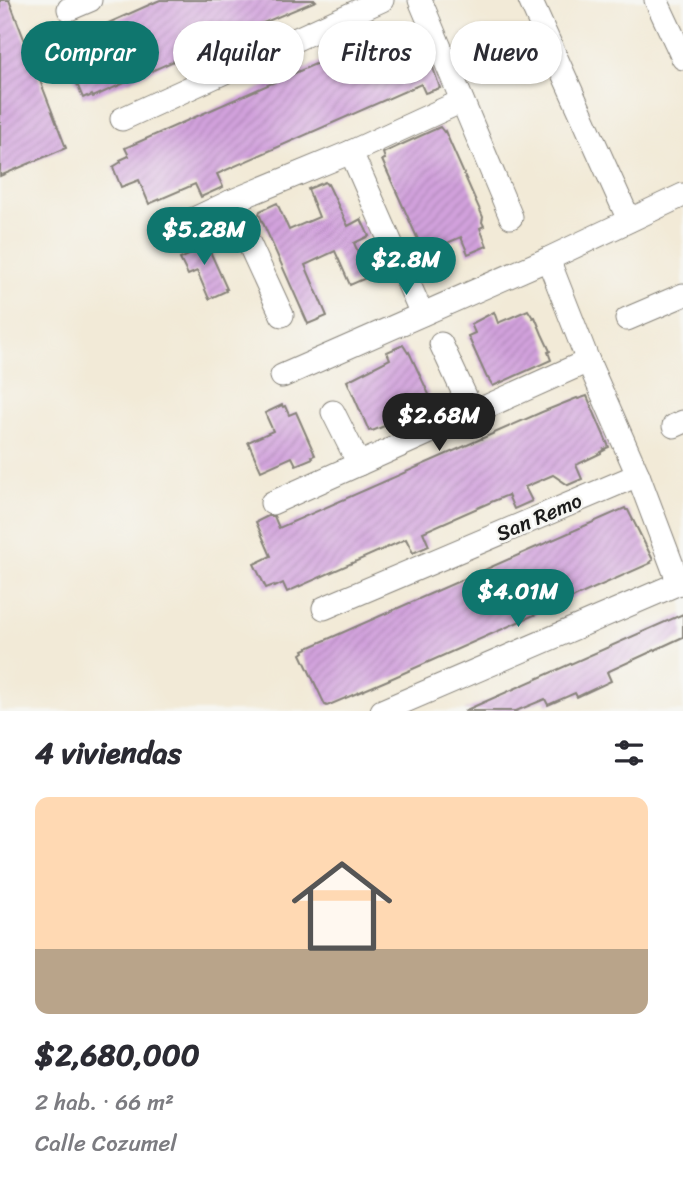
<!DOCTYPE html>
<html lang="es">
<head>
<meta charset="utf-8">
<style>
  body { margin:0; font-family:Sriracha,sans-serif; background:#f7f7f7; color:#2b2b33; height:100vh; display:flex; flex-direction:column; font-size:26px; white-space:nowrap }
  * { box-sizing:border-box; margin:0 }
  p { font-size:23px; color:#7c7c81 }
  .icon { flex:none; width:38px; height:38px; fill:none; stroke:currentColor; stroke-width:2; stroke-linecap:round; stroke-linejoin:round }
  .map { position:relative; height:711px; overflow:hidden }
  .drawer { display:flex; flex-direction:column; background:#fff; flex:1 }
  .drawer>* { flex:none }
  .top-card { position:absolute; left:21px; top:21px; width:642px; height:63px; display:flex; gap:14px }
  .price { position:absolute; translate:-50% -60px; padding:0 16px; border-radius:24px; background:#0f766e; color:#fff; font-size:23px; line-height:46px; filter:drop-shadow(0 2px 4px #0008) }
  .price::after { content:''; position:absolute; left:50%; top:42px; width:21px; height:16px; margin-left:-10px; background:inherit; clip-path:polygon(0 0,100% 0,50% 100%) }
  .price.on { background:#222; color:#fff }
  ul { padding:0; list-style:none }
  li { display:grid; align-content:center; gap:14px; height:371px; padding:0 35px }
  li span { display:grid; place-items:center; height:217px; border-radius:14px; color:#555 }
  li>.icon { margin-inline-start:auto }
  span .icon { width:126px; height:126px; fill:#fffc; stroke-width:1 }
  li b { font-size:30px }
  h2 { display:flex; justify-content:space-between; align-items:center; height:84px; padding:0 35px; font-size:30px }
  .tag { padding:0 24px; border-radius:32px; background:#fff; box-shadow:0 2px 5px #0004; font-size:24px; line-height:63px }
  .tag.on { background:#0f766e; color:#fff }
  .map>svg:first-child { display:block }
  .building { fill:url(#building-hatch) }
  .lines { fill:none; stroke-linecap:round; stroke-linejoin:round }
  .street-casing { stroke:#87837a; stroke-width:25 }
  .street { stroke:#fff; stroke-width:23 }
  .labels { text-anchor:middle; stroke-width:5; stroke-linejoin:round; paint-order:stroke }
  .street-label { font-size:21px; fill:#1c1c1c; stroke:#f6f6f2 }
</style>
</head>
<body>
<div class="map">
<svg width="683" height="711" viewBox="0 0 683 711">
  <defs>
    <pattern id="building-hatch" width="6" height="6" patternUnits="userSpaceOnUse" patternTransform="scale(1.75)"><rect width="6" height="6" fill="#d1a1dc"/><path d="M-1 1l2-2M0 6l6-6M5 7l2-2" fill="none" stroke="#b38abc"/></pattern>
  </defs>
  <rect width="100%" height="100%" fill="#f6f6f2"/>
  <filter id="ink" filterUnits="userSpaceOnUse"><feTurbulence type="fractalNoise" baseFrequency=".0143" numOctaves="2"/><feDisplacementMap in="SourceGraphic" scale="14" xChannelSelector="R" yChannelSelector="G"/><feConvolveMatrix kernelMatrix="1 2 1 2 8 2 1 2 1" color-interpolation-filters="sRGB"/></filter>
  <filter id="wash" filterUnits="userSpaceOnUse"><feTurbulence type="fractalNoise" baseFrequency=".00686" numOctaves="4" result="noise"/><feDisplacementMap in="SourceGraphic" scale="28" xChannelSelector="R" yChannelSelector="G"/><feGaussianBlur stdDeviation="1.57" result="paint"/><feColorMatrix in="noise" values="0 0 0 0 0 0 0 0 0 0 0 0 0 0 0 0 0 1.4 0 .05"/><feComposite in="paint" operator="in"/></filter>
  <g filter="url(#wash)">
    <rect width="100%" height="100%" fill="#f2ead7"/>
    <g id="blocks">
      <g class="building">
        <polygon points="0,0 9,0 66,148 0,176"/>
        <polygon points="160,0 315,0 316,1 220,41 227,55 210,63 203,48 93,97 92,95 88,97 87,96 83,98 61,47 69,43 68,41"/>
        <polygon points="406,24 408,26 428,67 432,65 440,88 425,93 421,84 217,174 223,187 201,197 195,184 149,204 139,180 121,187 113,167 121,162 120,160 129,156 125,148"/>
        <polygon points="440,127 444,132 445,131 483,217 482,222 484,226 480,228 487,246 468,254 461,237 426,252 421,243 420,244 382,160 385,159 383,153"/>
        <polygon points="325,182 327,185 328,184 348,226 361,219 369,236 354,243 365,268 364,269 366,278 350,285 335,251 305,265 327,316 308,324 259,214 260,211 277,203 289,230 319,217 308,189"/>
        <polygon points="202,236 203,238 204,238 227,289 225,289 226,291 209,299 197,271 188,275 180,259 189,255 185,244"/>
        <polygon points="528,310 533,318 535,317 542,334 550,351 548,352 551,360 493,386 488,378 487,378 468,336 475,333 471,324 494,312 498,323"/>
        <polygon points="403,345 408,353 409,352 433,403 431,404 432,407 372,431 371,430 369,431 347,381 390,359 387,352"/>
        <polygon points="587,396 609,447 604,449 605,450 601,452 601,453 576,465 582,479 568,485 553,475 525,487 532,501 514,509 508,495 491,502 423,532 429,546 413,553 406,539 287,592 283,583 275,587 274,585 266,588 254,564 271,556 256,522 268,516 274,516 279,528 542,412 577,398 578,399"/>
        <polygon points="282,405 283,407 285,406 289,415 296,412 315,455 312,456 313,458 296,465 292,457 261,471 248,442 273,431 265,413"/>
        <polygon points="625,508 626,510 628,510 653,560 650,562 651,563 388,680 327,706 325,705 301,654 304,652 303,650"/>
        <polygon points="683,614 683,637 607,672 611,681 577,697 575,693 548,705 545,699 516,711 464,711"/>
      </g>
    </g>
  </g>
  <g filter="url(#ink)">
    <use href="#blocks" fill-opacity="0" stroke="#87837a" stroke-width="2"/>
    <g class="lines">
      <g class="street-casing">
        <g id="street">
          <polyline points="420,0 511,217"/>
          <polyline points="530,0 629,220"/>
          <polyline points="656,0 683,58"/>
          <polyline points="69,9 90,0"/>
          <polyline points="122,119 382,0"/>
          <polyline points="351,152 422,314"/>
          <polyline points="230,202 282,315"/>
          <polyline points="177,227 230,202 351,152 462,101"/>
          <polyline points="627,319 683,295"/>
          <polyline points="441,344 473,413"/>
          <polyline points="282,376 548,259 683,195"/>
          <polyline points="333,412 359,464"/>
          <polyline points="674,426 683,422"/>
          <polyline points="272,503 588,361"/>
          <polyline points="324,608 638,475"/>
          <polyline points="382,711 677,584 678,581 638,475 588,361 548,259"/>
        </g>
      </g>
      <use href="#street" class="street"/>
    </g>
  </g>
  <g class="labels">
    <g class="street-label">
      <text transform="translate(539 517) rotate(-23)" y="7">San Remo</text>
    </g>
  </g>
</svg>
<b class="price" style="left:204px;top:267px">$5.28M</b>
<b class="price" style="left:406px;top:297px">$2.8M</b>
<b class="price on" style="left:439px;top:453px">$2.68M</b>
<b class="price" style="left:518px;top:629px">$4.01M</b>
<div class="top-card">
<a class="tag on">Comprar</a>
<a class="tag">Alquilar</a>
<a class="tag">Filtros</a>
<a class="tag">Nuevo</a>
</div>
</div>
<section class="drawer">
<h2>4 viviendas<svg class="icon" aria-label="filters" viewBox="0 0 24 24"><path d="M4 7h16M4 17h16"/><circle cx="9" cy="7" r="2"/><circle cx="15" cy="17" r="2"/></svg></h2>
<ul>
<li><span style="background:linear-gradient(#ffd9b3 70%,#b9a48a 0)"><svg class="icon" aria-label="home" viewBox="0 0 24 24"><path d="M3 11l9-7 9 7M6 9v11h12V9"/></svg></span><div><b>$2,680,000</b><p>2 hab. · 66 m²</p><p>Calle Cozumel</p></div></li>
</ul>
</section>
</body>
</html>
